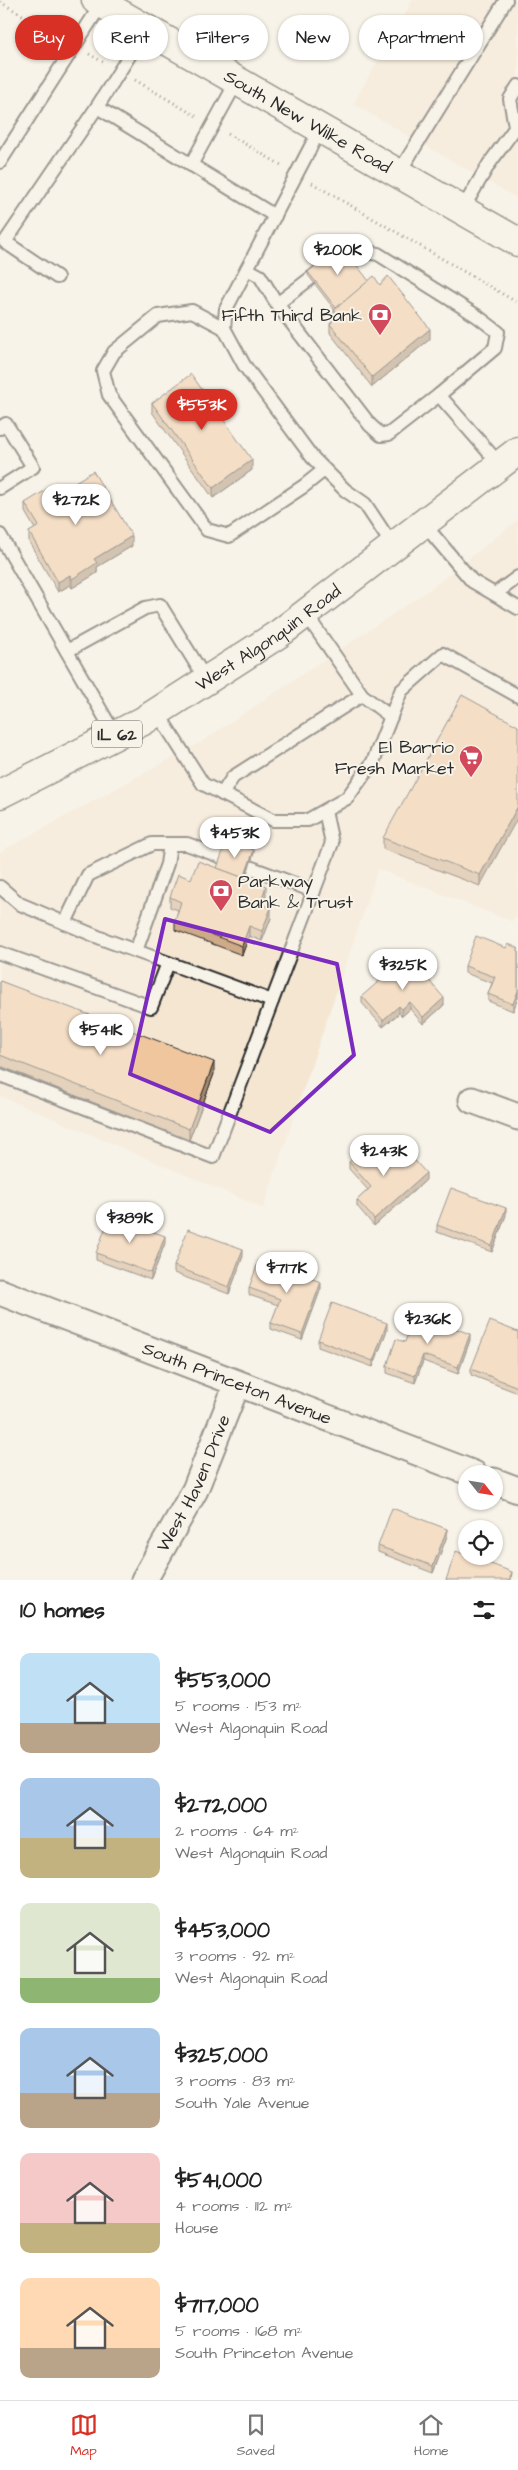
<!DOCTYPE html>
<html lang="en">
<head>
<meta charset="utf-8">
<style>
  body { margin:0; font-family:"Architects Daughter",sans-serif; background:#f6f6f6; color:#222; height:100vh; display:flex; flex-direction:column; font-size:19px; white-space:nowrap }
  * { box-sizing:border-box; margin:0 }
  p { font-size:16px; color:#767676 }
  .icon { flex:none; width:28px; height:28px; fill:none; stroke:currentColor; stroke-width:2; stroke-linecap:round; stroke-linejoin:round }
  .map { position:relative; height:1580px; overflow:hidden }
  .details { display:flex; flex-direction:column; background:#fff; flex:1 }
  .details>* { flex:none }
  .hud { position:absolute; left:15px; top:15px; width:489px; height:45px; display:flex; gap:10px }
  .needle { width:32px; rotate:120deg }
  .buttons { position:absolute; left:458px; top:1465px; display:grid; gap:10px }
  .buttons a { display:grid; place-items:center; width:45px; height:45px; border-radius:50%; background:#fff; box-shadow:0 1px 4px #0004; font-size:25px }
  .price { position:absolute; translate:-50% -42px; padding:0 11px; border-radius:18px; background:#fff; color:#222; font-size:16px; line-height:32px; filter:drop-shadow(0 1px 2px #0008) }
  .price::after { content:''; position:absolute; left:50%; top:30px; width:15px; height:11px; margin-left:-8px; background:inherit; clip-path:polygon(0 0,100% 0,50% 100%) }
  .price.selected { background:#d93025; color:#fff }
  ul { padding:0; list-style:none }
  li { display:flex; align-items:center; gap:15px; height:125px; padding:0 20px }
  li span { display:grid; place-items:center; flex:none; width:140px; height:100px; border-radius:10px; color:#555 }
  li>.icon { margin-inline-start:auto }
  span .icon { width:60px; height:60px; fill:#fffc; stroke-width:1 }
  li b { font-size:21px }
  h2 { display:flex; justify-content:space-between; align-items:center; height:60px; padding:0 20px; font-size:21px }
  .pill { padding:0 18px; border-radius:22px; background:#fff; box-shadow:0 1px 4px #0004; font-size:18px; line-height:45px }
  .pill.selected { background:#d93025; color:#fff }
  .dock { display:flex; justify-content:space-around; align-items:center; height:70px; border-top:1px solid #e0e0e0; background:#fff; font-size:14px; color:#767676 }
  .dock a { display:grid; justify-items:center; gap:2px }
  .dock .selected { color:#d93025 }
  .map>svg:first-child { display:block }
  .built { fill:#f5e6d2 }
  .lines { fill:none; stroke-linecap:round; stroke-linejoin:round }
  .lane-casing { stroke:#2b2b2b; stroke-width:16 }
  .street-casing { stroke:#2b2b2b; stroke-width:29 }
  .secondary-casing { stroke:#2b2b2b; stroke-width:31 }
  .primary-casing { stroke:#2b2b2b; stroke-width:31 }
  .path { stroke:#2b2b2b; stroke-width:3; stroke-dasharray:1 4; stroke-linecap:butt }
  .lane { stroke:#f7f3e8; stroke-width:12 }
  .street { stroke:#f7f3e8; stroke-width:25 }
  .secondary { stroke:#f7f3e8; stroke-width:28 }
  .primary { stroke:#f7f3e8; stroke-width:28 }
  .wall { fill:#ceaa88; stroke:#2b2b2b }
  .shaded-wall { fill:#a78b6f; stroke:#2b2b2b }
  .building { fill:#efc69e; stroke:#2b2b2b }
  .marked { fill:none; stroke:#7b2cbf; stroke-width:4; stroke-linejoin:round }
  .labels { text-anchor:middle; stroke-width:4; stroke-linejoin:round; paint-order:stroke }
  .shield { fill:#f7f3e8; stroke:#686764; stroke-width:1 }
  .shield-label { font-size:16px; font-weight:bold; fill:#2b2b2b }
  .street-label { font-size:18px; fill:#2b2b2b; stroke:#f7f3e8 }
  .poi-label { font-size:18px; fill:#2b2b2b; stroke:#f7f3e8; text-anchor:end }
</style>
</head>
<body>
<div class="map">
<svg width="518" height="1580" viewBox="0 0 518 1580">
  <rect width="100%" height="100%" fill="#f7f3e8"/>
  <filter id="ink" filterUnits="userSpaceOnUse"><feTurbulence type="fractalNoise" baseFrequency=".02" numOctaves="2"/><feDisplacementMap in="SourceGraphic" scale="10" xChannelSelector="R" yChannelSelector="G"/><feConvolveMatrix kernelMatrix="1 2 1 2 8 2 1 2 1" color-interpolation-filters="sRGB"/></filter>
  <g filter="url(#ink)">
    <g class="built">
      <polygon points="413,0 518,0 518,199 353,104"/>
      <polygon points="518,520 518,915 511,921 378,869 263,1208 0,1096 0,852 201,742 429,590"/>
    </g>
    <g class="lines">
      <g class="lane-casing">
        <g id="lane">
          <polyline points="518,86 510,99 515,126 518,128"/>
          <polyline points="97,107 275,216"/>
          <polyline points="320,129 226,309 224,328 244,365 312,457 345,490 365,504 393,546"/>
          <polyline points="0,162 102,3"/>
          <polyline points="191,165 237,81"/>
          <polyline points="398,174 506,0"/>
          <polyline points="462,210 489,164 518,124"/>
          <polyline points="247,269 260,276 277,304 370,425 381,435 389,434 439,395"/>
          <polyline points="57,277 5,242 97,107 146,29"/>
          <polyline points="277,304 349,249 378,254 477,316 498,332 495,348 439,395 500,465"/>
          <polyline points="224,328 192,311 158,316 114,352 103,371 109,395 207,530 229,536 304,486 324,470"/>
          <polyline points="0,428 6,424 33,467 0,488"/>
          <polyline points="423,523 472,581 518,608"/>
          <polyline points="0,535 115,735"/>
          <polyline points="495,594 518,577"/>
          <polyline points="305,613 362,695"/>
          <polyline points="67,651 145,608 160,605 206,680"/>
          <polyline points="157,712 203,784 273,820 308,820 347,798 373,762 401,691 443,654 518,696"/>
          <polyline points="222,794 233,777 362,695 391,717"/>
          <polyline points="0,887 20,904 103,939 272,1001"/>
          <polyline points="65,923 88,875 152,844 187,844 314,891"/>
          <polyline points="136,951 167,864 170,844"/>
          <polyline points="0,953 151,1007 168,963"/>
          <polyline points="0,1075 213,1157 332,843 325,811"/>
        </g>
      </g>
      <g class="street-casing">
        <g id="street">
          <polyline points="472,1100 518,1117"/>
          <path id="s1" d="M0 1292 474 1474"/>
          <polyline points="494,1481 518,1490"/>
          <path id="s2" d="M144 1580 195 1490 237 1384"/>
        </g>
      </g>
      <g class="secondary-casing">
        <g id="secondary">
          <path id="s3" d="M96 0 518 242"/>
        </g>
      </g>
      <g class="primary-casing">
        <g id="primary">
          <path id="s4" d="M0 794 143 721 280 633 518 451"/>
        </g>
      </g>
      <g class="path">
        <polyline points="0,2 60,37"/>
        <polyline points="89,54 103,62"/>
        <polyline points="135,80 196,116"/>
        <polyline points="228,134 281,165"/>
        <polyline points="312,183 518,303"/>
      </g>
      <use href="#lane" class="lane"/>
      <use href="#street" class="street"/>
      <use href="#secondary" class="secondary"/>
      <use href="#primary" class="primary"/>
    </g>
    <g class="wall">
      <polygon points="308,272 369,281 380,285 430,339 372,387 330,333 330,324 334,319 334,309 308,275"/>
      <polygon points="152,403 252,470 213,498 152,412"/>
      <polygon points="59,492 132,546 97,567 97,573 72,588 70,585 58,592 29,542 29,532 35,529 25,512 25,503"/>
      <polygon points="518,726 480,886 383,849 383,838"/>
      <polygon points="254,853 245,879 266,896 263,905 271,918 262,941 249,936 242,955 175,930 175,921 178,910 170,907 170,897 191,879"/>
      <polygon points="506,948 518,948 518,998 513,1011 488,1001 488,994 492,983 465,973 465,966"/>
      <polygon points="0,981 214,1074 189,1140 0,1066"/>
      <polygon points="362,996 444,1005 423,1024 410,1009 402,1016 399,1013 383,1027 362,1003"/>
      <polygon points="349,1162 397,1163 426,1180 374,1226 357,1206 357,1200 368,1190 349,1169"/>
      <polygon points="506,1215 492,1252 437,1232 437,1225"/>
      <polygon points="165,1243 151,1280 96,1260 96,1253"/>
      <polygon points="243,1256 229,1294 174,1273 174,1266"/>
      <polygon points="249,1288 321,1288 302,1340 271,1329 271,1323 278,1305 249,1295"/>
      <polygon points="387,1330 373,1367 318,1347 318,1340"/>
      <polygon points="518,1332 518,1393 471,1375 471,1369"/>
      <polygon points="470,1340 458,1374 423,1361 415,1383 387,1373 387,1366 405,1342"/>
      <polygon points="447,1536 433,1573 378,1552 378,1546"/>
    </g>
    <g class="shaded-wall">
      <polygon points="430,329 430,339 372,387 372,377"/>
      <polygon points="252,460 252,470 213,498 213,488"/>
      <polygon points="132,536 132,546 97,567 97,573 72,588 72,579 94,559"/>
      <polygon points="70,575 70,585 58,592 58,582"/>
      <polygon points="518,806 518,817 480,886 480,875"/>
      <polygon points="254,850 254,853 242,887 242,883"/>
      <polygon points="266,886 266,896 260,913 260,904"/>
      <polygon points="271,908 271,918 262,941 262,931"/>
      <polygon points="249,926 249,936 242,955 242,946"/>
      <polygon points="518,991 518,998 513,1011 513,1004"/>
      <polygon points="444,998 444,1005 423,1024 423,1017"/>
      <polygon points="410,1002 410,1009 402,1016 402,1009"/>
      <polygon points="399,1006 399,1013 383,1027 383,1020"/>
      <polygon points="214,1062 214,1074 189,1140 189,1129"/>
      <polygon points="426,1173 426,1180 374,1226 374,1219"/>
      <polygon points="506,1208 506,1215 492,1252 492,1246"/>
      <polygon points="165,1236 165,1243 151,1280 151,1273"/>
      <polygon points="243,1249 243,1256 229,1294 229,1287"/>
      <polygon points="321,1282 321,1288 302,1340 302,1334"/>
      <polygon points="387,1323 387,1330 373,1367 373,1361"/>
      <polygon points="470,1334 470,1340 458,1374 458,1367"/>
      <polygon points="423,1355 423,1361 415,1383 415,1376"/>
      <polygon points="447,1529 447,1536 433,1573 433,1566"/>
      <polygon points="512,1572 511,1580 509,1580"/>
    </g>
    <g class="building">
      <polygon points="341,245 369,281 336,308 308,272"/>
      <polygon points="374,276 380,285 388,276 430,329 372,377 330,324 339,314 334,310"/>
      <polygon points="191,374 252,460 213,488 152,403"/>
      <polygon points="93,471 132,536 94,559 97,563 72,579 70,575 58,582 29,532 39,526 25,503 54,485 59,492"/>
      <polygon points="462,695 518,726 518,806 480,875 383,838"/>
      <polygon points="227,840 254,850 244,878 217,868"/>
      <polygon points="198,861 266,886 260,904 271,908 262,931 249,926 242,946 175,921 181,902 170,897 178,874 191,879"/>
      <polygon points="476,936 506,948 508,944 518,948 518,991 513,1004 488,994 495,977 465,966"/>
      <polygon points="408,956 444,998 423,1017 410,1002 402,1009 399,1006 383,1020 362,996"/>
      <polygon points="0,981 214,1062 189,1129 0,1055"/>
      <polygon points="375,1139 397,1163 408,1153 426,1173 374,1219 357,1200 371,1187 349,1162"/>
      <polygon points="451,1188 506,1208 492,1246 437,1225"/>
      <polygon points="110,1216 165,1236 151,1273 96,1253"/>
      <polygon points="188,1229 243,1249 229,1287 174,1266"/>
      <polygon points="259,1260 321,1282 302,1334 271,1323 280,1299 249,1288"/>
      <polygon points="332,1303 387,1323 373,1361 318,1340"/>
      <polygon points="415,1313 470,1334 458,1367 423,1355 415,1376 387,1366 396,1339 405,1342"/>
      <polygon points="490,1321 518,1332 518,1387 471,1369"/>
      <polygon points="392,1508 447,1529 433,1566 378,1546"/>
      <polygon points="456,1551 466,1555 466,1556 470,1556 512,1572 509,1580 446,1580"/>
    </g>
  </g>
  <path d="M0 0H518V1580H0ZM165 919 337 964 354 1055 270 1132 130 1074Z" fill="#f7f3e8" fill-opacity=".55" fill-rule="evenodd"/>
  <path class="marked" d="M165 919 337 964 354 1055 270 1132 130 1074Z"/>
  <defs>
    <g id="bank-pin" transform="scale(1.25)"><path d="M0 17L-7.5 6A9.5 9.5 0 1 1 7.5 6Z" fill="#d1495b" stroke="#f7f3e8"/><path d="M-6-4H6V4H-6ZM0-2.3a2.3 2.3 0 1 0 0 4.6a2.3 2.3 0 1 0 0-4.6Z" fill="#fff"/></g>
    <g id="supermarket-pin" transform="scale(1.25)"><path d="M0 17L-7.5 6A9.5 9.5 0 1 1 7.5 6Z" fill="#d1495b" stroke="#f7f3e8"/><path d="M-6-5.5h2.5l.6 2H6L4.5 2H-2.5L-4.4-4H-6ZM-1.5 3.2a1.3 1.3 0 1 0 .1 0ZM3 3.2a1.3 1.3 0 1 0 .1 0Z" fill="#fff"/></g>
  </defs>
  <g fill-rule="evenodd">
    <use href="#bank-pin" x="380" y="315"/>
    <use href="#supermarket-pin" x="471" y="757"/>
    <use href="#bank-pin" x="221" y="891"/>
  </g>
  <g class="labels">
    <rect class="shield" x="92" y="720.5" width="50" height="27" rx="4"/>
    <g class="shield-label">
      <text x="117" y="740">IL 62</text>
    </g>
    <g class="street-label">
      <text dy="6" stroke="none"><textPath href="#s3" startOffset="244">South New Wilke Road</textPath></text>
      <text dy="6" stroke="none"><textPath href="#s4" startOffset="311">West Algonquin Road</textPath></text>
      <text dy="6" stroke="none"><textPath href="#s1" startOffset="254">South Princeton Avenue</textPath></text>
      <text dy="6" stroke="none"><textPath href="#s2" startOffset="109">West Haven Drive</textPath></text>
    </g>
    <g class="poi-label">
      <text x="362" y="321">Fifth Third Bank</text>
      <text x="454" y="753">El Barrio<tspan x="454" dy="21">Fresh Market</tspan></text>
      <text x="238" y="887" text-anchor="start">Parkway<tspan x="238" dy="21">Bank &amp; Trust</tspan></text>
    </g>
  </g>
</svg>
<div class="buttons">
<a><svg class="needle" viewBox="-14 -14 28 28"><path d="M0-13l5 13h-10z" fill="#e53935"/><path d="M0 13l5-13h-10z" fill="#767676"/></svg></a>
<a><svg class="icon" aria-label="locate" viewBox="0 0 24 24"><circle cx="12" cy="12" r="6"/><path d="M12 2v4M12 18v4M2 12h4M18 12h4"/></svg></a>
</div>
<b class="price" style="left:338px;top:276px">$200K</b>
<b class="price selected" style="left:202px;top:431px">$553K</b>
<b class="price" style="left:76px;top:526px">$272K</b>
<b class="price" style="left:235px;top:859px">$453K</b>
<b class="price" style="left:403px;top:991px">$325K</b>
<b class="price" style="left:101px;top:1056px">$541K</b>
<b class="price" style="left:384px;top:1177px">$243K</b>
<b class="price" style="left:130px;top:1244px">$389K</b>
<b class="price" style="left:287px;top:1294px">$717K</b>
<b class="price" style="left:428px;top:1345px">$236K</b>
<div class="hud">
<a class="pill selected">Buy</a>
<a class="pill">Rent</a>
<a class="pill">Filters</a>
<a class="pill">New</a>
<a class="pill">Apartment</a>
</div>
</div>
<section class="details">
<h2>10 homes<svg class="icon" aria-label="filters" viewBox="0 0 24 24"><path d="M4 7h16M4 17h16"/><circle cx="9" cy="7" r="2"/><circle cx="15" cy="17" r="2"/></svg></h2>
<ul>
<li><span style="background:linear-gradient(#bfe0f5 70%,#b9a48a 0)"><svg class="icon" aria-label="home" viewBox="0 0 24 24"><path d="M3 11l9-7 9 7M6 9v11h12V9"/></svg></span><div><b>$553,000</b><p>5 rooms · 153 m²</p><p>West Algonquin Road</p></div></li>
<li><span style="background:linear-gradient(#a9c7e8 60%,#c2b280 0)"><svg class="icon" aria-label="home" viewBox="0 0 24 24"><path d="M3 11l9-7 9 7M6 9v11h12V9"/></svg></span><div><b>$272,000</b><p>2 rooms · 64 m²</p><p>West Algonquin Road</p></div></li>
<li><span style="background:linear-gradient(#dfe7d0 75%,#8fb573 0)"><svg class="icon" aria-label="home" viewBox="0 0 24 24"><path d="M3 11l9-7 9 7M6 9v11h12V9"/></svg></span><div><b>$453,000</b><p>3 rooms · 92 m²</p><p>West Algonquin Road</p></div></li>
<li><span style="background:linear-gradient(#a9c7e8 65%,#b9a48a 0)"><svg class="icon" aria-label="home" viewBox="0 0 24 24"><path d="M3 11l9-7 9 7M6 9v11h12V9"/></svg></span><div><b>$325,000</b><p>3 rooms · 83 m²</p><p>South Yale Avenue</p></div></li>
<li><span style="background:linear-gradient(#f6c9c9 70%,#c2b280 0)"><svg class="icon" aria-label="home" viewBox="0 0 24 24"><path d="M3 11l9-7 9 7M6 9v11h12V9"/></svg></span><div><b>$541,000</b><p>4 rooms · 112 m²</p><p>House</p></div></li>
<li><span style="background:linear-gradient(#ffd9b3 70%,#b9a48a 0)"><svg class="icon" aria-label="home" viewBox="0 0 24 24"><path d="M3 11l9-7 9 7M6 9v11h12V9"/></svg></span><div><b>$717,000</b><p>5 rooms · 168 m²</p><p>South Princeton Avenue</p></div></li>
</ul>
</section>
<nav class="dock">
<a class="selected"><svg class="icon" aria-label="map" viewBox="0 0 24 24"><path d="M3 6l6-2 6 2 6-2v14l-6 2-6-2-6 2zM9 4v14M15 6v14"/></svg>Map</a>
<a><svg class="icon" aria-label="saved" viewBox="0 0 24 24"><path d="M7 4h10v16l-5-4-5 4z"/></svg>Saved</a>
<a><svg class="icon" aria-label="home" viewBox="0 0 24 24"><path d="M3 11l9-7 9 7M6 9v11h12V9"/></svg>Home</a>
</nav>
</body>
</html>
